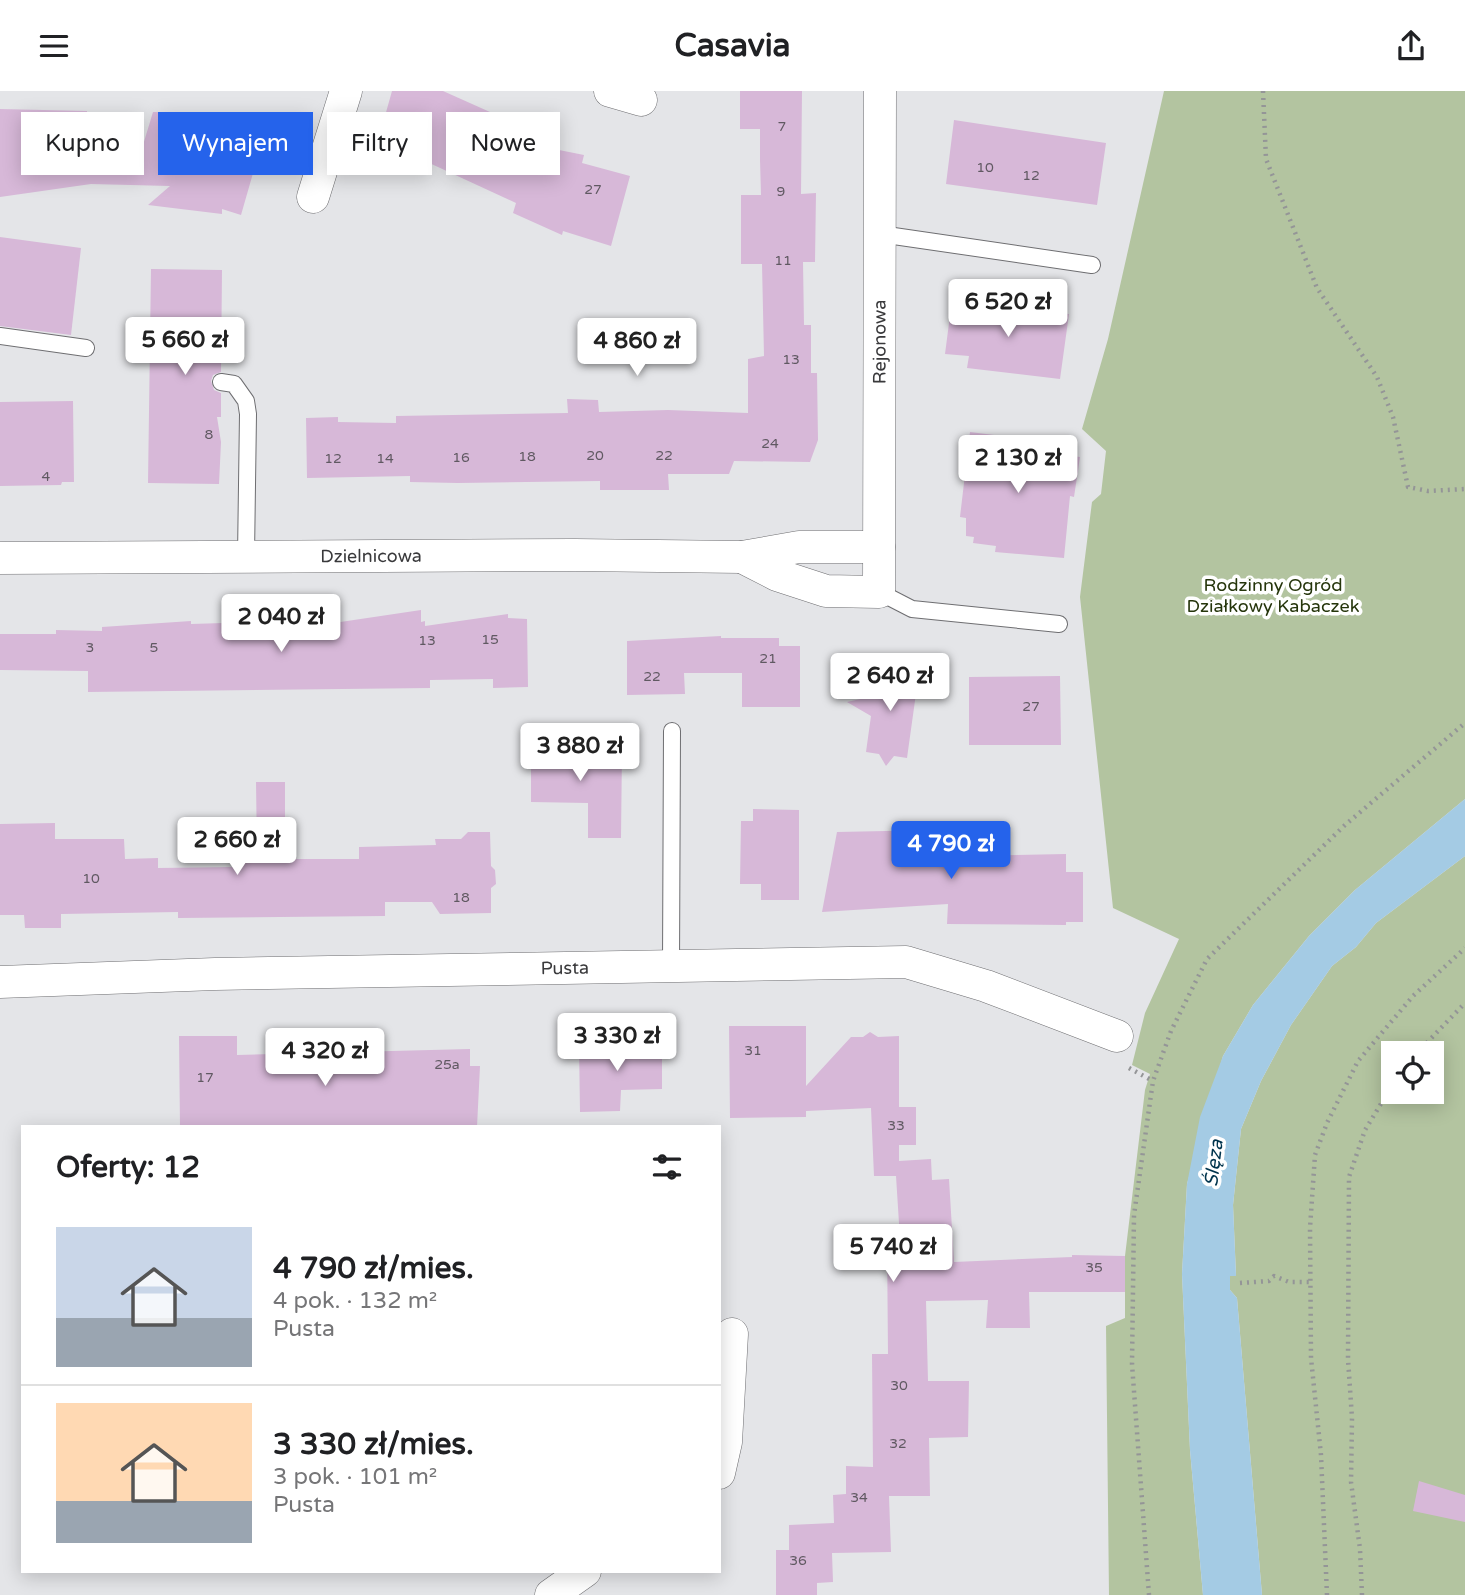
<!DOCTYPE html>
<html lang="pl">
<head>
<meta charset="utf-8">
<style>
  body { margin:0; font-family:"Varela Round",sans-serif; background:#f2f2f2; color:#202124; height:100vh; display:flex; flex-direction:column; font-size:26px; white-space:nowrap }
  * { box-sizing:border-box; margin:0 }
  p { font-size:23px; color:#757577 }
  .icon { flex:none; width:38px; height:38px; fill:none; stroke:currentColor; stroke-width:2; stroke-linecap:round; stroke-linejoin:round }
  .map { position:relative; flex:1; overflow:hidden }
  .sheet { position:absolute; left:21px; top:1034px; width:700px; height:448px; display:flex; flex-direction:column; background:#fff; border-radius:0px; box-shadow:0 4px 18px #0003 }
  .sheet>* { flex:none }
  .hud { position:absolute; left:21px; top:21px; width:700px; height:63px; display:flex; gap:14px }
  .tools { position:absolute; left:1381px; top:950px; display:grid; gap:14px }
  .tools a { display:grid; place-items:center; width:63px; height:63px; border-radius:0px; background:#fff; box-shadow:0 4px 18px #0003; font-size:35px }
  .price { position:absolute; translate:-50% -60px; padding:0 16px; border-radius:7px; background:#fff; color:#222; font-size:23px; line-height:46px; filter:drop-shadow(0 2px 4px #0008) }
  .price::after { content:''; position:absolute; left:50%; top:42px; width:21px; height:16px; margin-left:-10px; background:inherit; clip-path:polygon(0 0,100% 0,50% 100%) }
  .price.current { background:#2563eb; color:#fff }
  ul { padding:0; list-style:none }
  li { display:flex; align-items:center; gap:21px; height:175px; padding:0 35px }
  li+li { border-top:2px solid #e0e0e0 }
  li span { display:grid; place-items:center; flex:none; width:196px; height:140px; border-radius:0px; color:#555 }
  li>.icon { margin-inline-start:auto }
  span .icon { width:84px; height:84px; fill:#fffc; stroke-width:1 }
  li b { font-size:30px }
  h2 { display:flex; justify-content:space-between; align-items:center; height:84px; padding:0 35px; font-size:30px }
  .tag { padding:0 24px; border-radius:0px; background:#fff; box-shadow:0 4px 18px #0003; font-size:24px; line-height:63px }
  .tag.current { background:#2563eb; color:#fff }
  header { display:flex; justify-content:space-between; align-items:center; height:91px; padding:0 35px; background:#fff; font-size:32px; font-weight:700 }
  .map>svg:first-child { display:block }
  .green { fill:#b3c4a0; fill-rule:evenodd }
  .water { fill:#a4cbe4 }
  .building { fill:#d7b8d8 }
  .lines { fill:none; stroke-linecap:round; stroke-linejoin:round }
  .service-casing { stroke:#6e6e71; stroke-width:18 }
  .minor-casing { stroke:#6e6e71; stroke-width:33 }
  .path { stroke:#949597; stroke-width:4.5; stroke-dasharray:2 5; stroke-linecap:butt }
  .service { stroke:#fff; stroke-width:16 }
  .minor { stroke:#fff; stroke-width:32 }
  .labels { text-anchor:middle; stroke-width:7; stroke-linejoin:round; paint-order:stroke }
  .number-label { font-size:14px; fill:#605962 }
  .street-label { font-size:18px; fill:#39393b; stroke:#fff }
  .park-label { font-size:18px; fill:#25350b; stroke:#fff }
  .water-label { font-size:19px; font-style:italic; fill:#00344d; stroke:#fff }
</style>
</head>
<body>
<header><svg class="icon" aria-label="menu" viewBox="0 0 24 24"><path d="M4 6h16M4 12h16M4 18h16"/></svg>Casavia<svg class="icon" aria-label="share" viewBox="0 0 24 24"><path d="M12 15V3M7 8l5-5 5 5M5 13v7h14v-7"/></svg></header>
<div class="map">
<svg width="1465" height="1504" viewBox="0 0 1465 1504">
  <rect width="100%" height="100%" fill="#e4e5e8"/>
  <g class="green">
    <polygon points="1164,0 1465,0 1465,708 1355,799 1309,845 1253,914 1223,965 1187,1093 1182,1183 1190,1359 1203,1504 1109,1504 1106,1235 1125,1227 1125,1165 1145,999 1150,983 1132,974 1145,922 1179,848 1113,817 1080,506 1092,411 1101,403 1106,360 1082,338 1108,248"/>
    <path d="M1465 765V1504H1262L1237 1207 1230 1199V1185L1236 1184 1233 1114 1241 1038 1261 990 1291 934 1332 875 1356 856 1376 832ZM1393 962H1432V1001H1393Z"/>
  </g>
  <polygon class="water" points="1465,708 1465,765 1376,832 1356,856 1332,875 1291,934 1261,990 1241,1038 1233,1114 1236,1185 1230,1185 1230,1199 1237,1207 1262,1504 1203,1504 1190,1359 1182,1183 1187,1093 1200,1026 1223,965 1253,914 1309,845 1355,799"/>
  <g class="building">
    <polygon points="392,0 443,0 490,21 484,44 584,64 582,72 630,85 611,155 563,140 562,144 513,122 516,112 425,70 376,57"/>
    <polygon points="740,0 802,0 801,103 816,102 815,171 803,171 804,234 811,234 811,282 817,282 818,349 810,371 734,370 729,383 668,383 669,399 600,399 600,390 458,392 410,391 410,385 307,387 306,327 338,326 338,331 396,332 396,325 568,322 567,308 598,309 599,321 668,319 748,322 748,268 764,265 762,173 741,173 741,104 761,104 760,69 760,38 740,38"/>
    <polygon points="0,18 87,20 86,62 143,54 153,21 270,23 241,124 222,118 222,123 148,114 170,95 91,93 0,106"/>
    <polygon points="954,29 1106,52 1097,114 946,93"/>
    <polygon points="0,146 81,157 71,244 0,235"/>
    <polygon points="151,178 222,179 221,281 213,284 211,290 214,299 221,302 221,326 217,326 221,351 219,393 148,392"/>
    <polygon points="952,209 1069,223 1060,288 967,277 969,265 945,263"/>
    <polygon points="73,310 74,391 62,391 61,394 0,395 0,311"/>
    <polygon points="970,341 1058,352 1057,363 1080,366 1074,406 1070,405 1064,467 995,461 996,455 973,452 974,446 966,445 966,427 960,426"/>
    <polygon points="421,519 421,531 425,530 425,535 508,523 508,527 527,528 528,596 493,597 493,588 430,589 430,597 88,601 88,580 0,579 0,543 56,543 56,539 102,540 102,536 191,530 191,533 259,531 259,534 327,524 327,533"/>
    <polygon points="721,545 721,547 779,547 779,555 800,555 800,616 742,616 742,582 684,582 685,603 627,604 627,550"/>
    <polygon points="878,575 919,581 907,667 894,665 886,675 879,663 866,661 871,625 847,611 874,605"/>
    <polygon points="1060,585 1061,654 969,654 969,586"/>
    <polygon points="531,647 560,647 560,659 622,659 621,747 588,747 588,712 531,711"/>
    <polygon points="256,691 285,691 285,768 359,768 359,756 436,754 435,748 461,748 468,741 490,741 491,775 495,779 496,793 491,797 491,822 440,823 432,811 385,811 385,825 178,827 178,821 61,823 61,837 25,837 24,824 0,824 0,733 55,732 55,748 124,748 125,768 158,767 158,777 235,776 235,763 257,763"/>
    <polygon points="753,718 799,719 799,809 761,809 761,793 740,793 741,730 753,730"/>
    <polygon points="935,739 936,762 965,762 965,765 1066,763 1066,781 1083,781 1083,831 1066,831 1066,834 947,833 948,813 822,821 837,741"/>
    <polygon points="729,935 806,935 806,995 851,946 863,946 870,941 878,946 899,945 899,1016 916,1016 916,1054 899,1054 899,1070 931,1068 932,1089 949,1088 954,1171 1072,1166 1072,1164 1125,1165 1125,1201 1029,1201 1030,1237 986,1237 988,1209 926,1210 928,1290 969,1290 968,1346 929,1347 930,1405 889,1405 891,1461 832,1462 833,1491 817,1492 817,1504 776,1504 776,1459 789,1459 789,1434 834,1432 833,1404 846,1403 846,1375 873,1376 872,1263 888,1263 887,1148 900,1148 896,1085 874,1085 871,1017 806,1020 806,1026 730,1027"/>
    <polygon points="179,945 237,945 237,964 470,958 470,975 480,975 477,1036 180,1036"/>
    <polygon points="662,952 662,998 621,999 620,1020 580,1021 579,953"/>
    <polygon points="1419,1390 1465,1404 1465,1431 1413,1420"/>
  </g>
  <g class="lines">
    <g class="service-casing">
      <g id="service">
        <polyline points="880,143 1092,174"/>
        <polyline points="0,245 86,257"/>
        <polyline points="221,291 234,293 246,310 248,323 246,465"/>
        <polyline points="879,501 912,518 1059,533"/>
        <polyline points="671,875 672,640"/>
      </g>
    </g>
    <g class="minor-casing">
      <g id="minor">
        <polyline points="610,0 641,9"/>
        <polyline points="313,106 346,0"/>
        <path id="s1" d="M742 466 777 484 826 500 879 501 880 0"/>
        <path id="s2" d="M0 467 575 464 742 466 799 456H879"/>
        <path id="s3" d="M0 891 215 883 906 871 986 895 1117 945"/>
        <polyline points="719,1382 726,1351 732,1243"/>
        <polyline points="551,1504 585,1480"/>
      </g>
    </g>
    <g class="path">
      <polyline points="1263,0 1266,68 1317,197 1377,286 1393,326 1408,396 1428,400 1465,398"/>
      <polyline points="1417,962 1465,912"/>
      <polyline points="1129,977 1153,990"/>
      <polyline points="1240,1192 1269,1190 1274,1185 1289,1191 1309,1191"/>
      <polyline points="1149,1504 1132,1273 1134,1124 1153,990 1171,940 1207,868 1345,734 1465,632"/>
      <polyline points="1327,1504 1321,1364 1311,1267 1310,1137 1315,1064 1327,1032 1358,970 1413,905 1465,857"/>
      <polyline points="1362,1504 1360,1458 1351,1391 1352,1327 1348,1268 1349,1086 1365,1039 1393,993"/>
    </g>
    <use href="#service" class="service"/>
    <use href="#minor" class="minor"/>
  </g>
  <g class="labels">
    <g class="number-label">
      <text x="782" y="40">7</text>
      <text x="985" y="81">10</text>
      <text x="1031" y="89">12</text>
      <text x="593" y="103">27</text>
      <text x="781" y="105">9</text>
      <text x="783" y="174">11</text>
      <text x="791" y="273">13</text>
      <text x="209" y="348">8</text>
      <text x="770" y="357">24</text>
      <text x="595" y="369">20</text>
      <text x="664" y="369">22</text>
      <text x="527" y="370">18</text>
      <text x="461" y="371">16</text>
      <text x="333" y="372">12</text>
      <text x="385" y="372">14</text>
      <text x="46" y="390">4</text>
      <text x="490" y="553">15</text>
      <text x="427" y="554">13</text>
      <text x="90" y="561">3</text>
      <text x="154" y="561">5</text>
      <text x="768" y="572">21</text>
      <text x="652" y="590">22</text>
      <text x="1031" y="620">27</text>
      <text x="91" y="792">10</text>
      <text x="461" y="811">18</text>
      <text x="753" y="964">31</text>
      <text x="447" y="978">25a</text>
      <text x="205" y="991">17</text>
      <text x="896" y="1039">33</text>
      <text x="1094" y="1181">35</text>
      <text x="899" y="1299">30</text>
      <text x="898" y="1357">32</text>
      <text x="859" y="1411">34</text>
      <text x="798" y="1474">36</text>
    </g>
    <g class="street-label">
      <text dy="6" stroke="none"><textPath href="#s1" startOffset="394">Rejonowa</textPath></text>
      <text dy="6" stroke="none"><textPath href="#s2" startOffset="371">Dzielnicowa</textPath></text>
      <text dy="6" stroke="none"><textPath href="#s3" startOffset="565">Pusta</textPath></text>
    </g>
    <g class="park-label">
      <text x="1273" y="500">Rodzinny Ogród<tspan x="1273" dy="21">Działkowy Kabaczek</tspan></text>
    </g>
    <g class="water-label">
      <text transform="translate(1213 1072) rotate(-83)" y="7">Ślęza</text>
    </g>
  </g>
</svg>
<div class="tools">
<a><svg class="icon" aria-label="locate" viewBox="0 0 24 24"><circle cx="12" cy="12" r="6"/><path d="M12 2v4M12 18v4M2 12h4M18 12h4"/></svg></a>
</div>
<b class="price" style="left:1008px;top:248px">6 520 zł</b>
<b class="price" style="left:185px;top:286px">5 660 zł</b>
<b class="price" style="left:637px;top:287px">4 860 zł</b>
<b class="price" style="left:1018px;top:404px">2 130 zł</b>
<b class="price" style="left:281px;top:563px">2 040 zł</b>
<b class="price" style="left:890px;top:622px">2 640 zł</b>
<b class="price" style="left:580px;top:692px">3 880 zł</b>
<b class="price" style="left:237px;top:786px">2 660 zł</b>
<b class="price current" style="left:951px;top:790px">4 790 zł</b>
<b class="price" style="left:617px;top:982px">3 330 zł</b>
<b class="price" style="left:325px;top:997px">4 320 zł</b>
<b class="price" style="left:893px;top:1193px">5 740 zł</b>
<div class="hud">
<a class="tag">Kupno</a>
<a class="tag current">Wynajem</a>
<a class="tag">Filtry</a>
<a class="tag">Nowe</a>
</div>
<section class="sheet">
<h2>Oferty: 12<svg class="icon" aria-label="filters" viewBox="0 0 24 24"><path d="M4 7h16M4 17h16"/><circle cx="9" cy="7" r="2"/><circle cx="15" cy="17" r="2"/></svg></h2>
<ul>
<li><span style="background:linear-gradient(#c9d6e8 65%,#9aa5b1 0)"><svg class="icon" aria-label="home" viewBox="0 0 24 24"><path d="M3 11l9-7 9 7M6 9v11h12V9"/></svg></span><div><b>4 790 zł/mies.</b><p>4 pok. · 132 m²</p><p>Pusta</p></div></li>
<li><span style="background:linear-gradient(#ffd9b3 70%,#9aa5b1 0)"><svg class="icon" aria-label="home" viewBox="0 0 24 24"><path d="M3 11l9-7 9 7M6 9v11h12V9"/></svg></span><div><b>3 330 zł/mies.</b><p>3 pok. · 101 m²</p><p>Pusta</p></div></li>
</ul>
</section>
</div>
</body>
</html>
